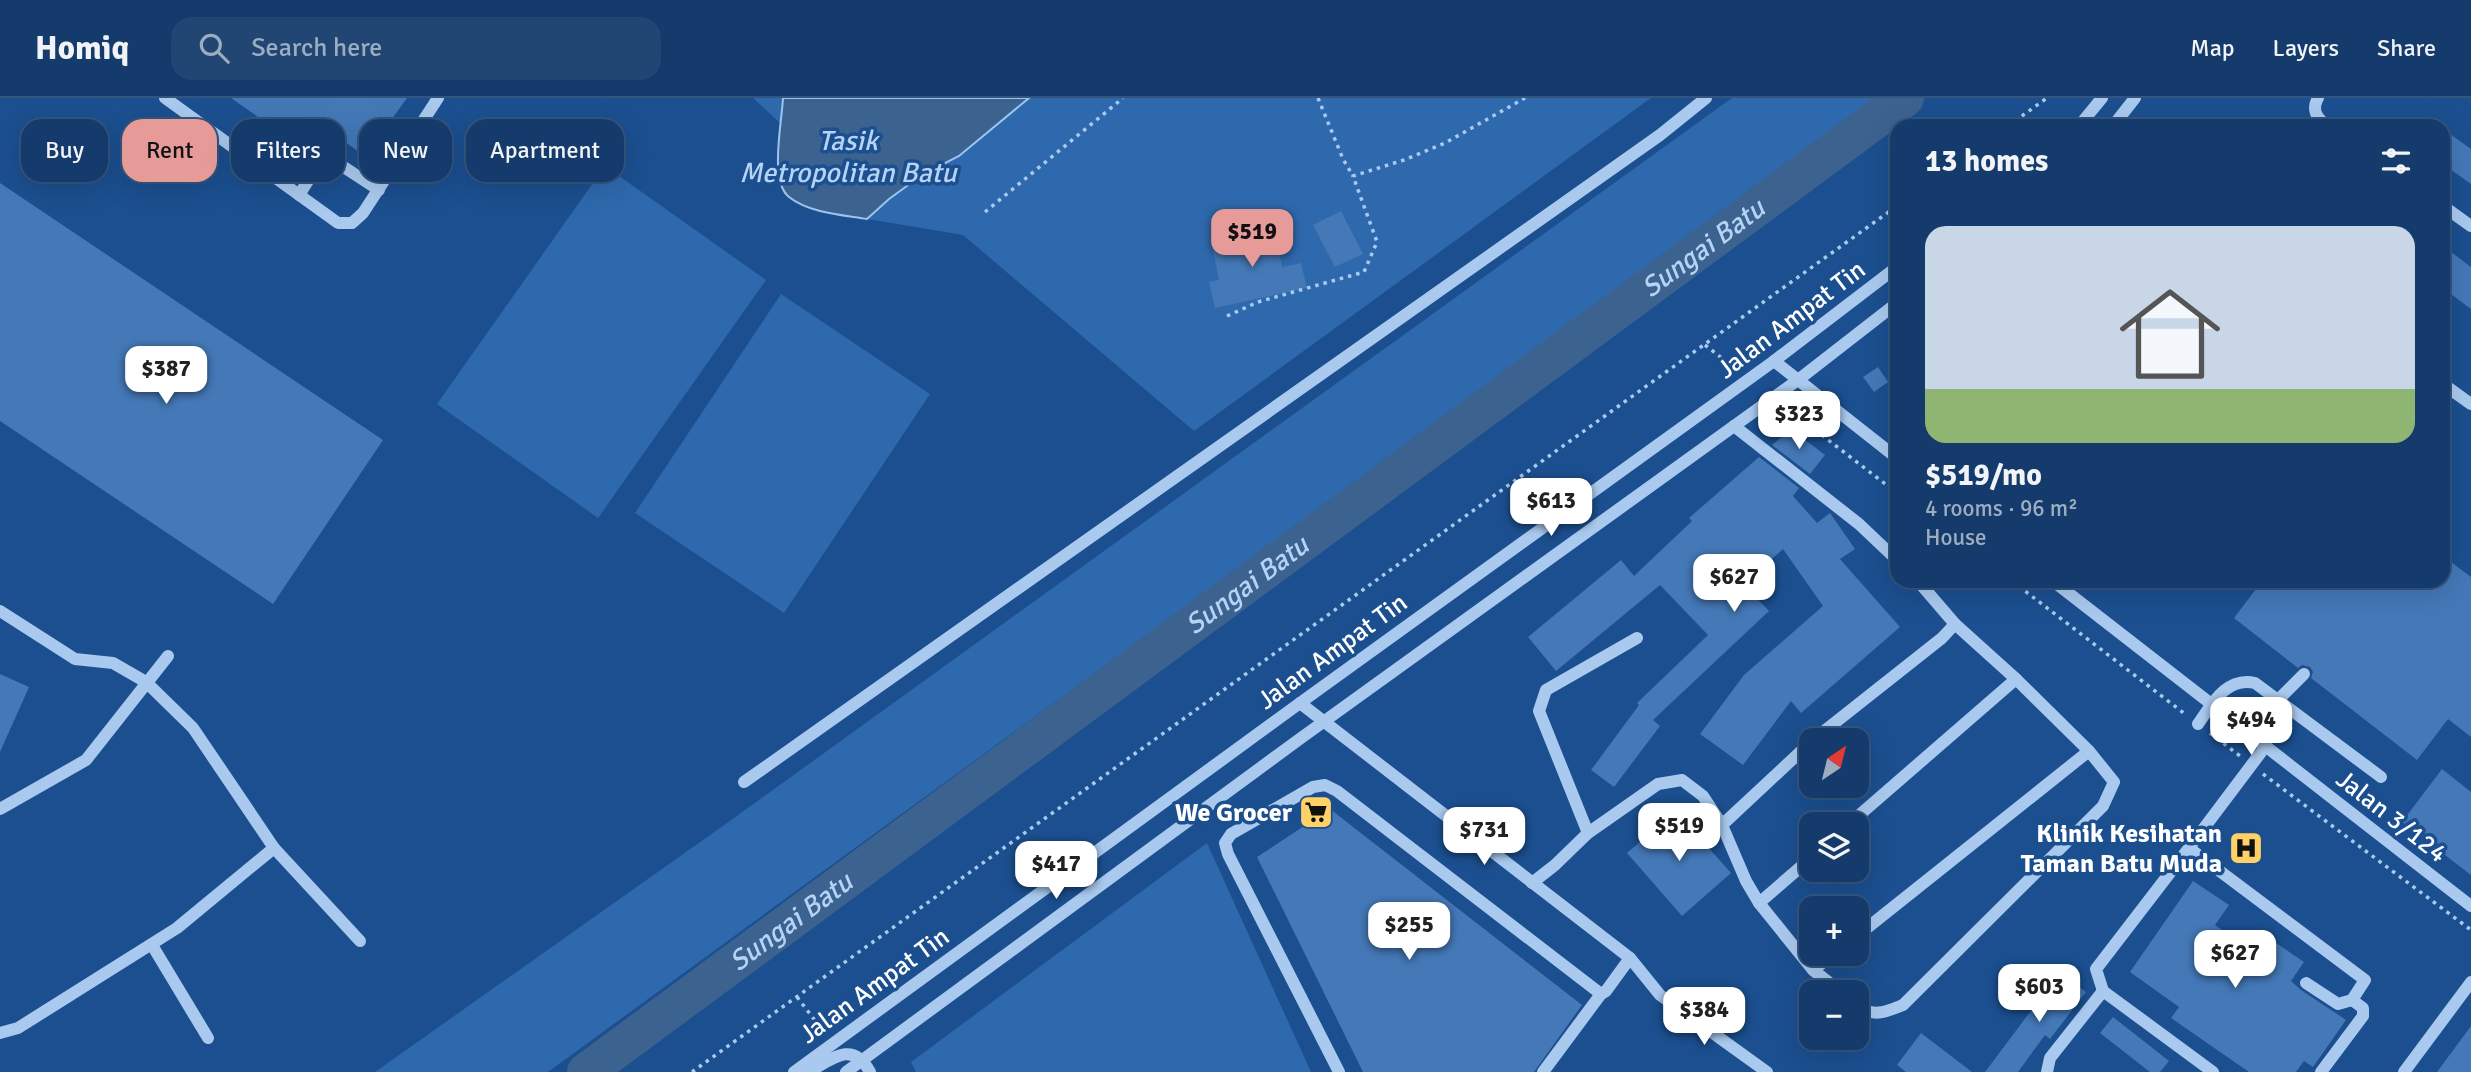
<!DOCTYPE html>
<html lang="en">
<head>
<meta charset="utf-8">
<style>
  body { margin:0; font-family:Signika,sans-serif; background:#214673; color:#f1f3f6; height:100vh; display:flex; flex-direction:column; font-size:26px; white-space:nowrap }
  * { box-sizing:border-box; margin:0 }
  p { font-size:23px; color:#9dadc1 }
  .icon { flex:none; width:38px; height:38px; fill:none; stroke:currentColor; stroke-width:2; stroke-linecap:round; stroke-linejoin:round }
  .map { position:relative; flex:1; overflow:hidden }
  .side { position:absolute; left:1890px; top:21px; width:560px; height:469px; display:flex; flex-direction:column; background:#143b6b; border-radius:21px; box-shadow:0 7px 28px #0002,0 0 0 2px #33557e }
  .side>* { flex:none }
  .guide { position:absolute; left:21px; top:21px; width:665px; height:63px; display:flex; gap:14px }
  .needle { width:46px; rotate:35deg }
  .fabs { position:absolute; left:1799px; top:630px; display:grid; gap:14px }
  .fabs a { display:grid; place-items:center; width:70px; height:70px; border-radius:14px; background:#143b6b; box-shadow:0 7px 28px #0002,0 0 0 2px #33557e; font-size:35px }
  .price { position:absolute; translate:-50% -60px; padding:0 16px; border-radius:14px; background:#fff; color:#222; font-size:23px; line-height:46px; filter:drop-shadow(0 2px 4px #0008) }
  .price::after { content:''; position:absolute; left:50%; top:42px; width:21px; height:16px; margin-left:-10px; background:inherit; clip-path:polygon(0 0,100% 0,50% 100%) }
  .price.selected { background:#e69b98; color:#111 }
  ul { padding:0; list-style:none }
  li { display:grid; align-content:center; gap:14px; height:371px; padding:0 35px }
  li span { display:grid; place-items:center; height:217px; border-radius:21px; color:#555 }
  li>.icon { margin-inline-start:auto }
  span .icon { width:126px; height:126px; fill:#fffc; stroke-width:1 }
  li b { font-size:30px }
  h2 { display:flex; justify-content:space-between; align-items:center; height:84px; padding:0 35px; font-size:30px }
  .pill { padding:0 24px; border-radius:21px; background:#143b6b; box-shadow:0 7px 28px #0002,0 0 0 2px #33557e; font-size:24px; line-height:63px }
  .pill.selected { background:#e69b98; color:#111 }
  header { display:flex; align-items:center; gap:42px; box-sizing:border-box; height:98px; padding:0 35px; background:#143b6b; border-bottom:2px solid #33557e }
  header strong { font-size:33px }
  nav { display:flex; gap:38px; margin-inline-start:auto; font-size:24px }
  .search { width:490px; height:63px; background:#214673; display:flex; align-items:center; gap:18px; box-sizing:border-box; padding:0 24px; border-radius:21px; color:#9dadc1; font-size:26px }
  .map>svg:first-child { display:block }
  .green { fill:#2e69ad }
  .water { fill:#3c6290; stroke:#9cc4f0; stroke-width:2 }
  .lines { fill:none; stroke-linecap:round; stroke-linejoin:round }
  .river { stroke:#3c6290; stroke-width:38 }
  .building { fill:#4478b7 }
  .path { stroke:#a9c9ee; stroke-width:3.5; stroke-dasharray:3.5 5; stroke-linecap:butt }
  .minor { stroke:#a9c9ee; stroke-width:12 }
  .labels { text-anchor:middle; stroke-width:7; stroke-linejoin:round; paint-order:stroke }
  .street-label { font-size:26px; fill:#fff; stroke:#1b4f8f }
  .poi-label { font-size:26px; font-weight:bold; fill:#fff; stroke:#1b4f8f; text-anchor:end }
  .water-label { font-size:28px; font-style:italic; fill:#b5d3f5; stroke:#1b4f8f }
</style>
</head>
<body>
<header>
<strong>Homiq</strong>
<div class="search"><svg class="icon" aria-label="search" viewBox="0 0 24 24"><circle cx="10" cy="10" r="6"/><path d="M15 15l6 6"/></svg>Search here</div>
<nav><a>Map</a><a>Layers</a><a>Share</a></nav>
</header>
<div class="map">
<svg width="2471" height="974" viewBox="0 0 2471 974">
  <rect width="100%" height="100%" fill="#1b4f8f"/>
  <g class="green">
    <polygon points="753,0 1651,0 1194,333 963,137 843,117 812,110 788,99 779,83 778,64 781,26"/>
    <polygon points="1732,0 1883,0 548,974 375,974 734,720"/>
    <polygon points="605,68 766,182 598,420 437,306"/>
    <polygon points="781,196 930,296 784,515 635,415"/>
    <polygon points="1207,745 1311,974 916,974 911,964"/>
  </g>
  <path class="water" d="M783 0H1029L959 58 922 77 889 101 867 121C843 117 809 115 789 99 769 83 782 24 783 0Z"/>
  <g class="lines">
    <path class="river" id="s1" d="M586 974 1905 0"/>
  </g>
  <g class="building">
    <polygon points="231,0 407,0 365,58 319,26 302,50"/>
    <polygon points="2443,31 2471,51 2471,86 2443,66"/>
    <polygon points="0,85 383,342 273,506 0,323"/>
    <polygon points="1341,113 1363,156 1335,169 1313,127"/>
    <polygon points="1274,129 1282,169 1301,165 1307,190 1215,210 1209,184 1219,182 1211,141"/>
    <polygon points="2443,148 2471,169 2471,211 2443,190"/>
    <polygon points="1878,269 1888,284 1874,294 1863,279"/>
    <polygon points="1791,331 1825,357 1810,376 1772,347"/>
    <polygon points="1759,359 1799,390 1793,398 1817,425 1830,415 1855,451 1840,461 1900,529 1801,615 1791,603 1743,667 1700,636 1744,577 1823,508 1783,451 1743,486 1769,513 1653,622 1660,628 1614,689 1591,672 1639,607 1637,605 1708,537 1660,487 1556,573 1528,539 1621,462 1634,478 1692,423 1689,420"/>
    <polygon points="2443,458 2471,479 2471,639 2448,621 2417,662 2311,580 2313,574 2310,569 2302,567 2298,570 2234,520 2262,483 2443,483"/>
    <polygon points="0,576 29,589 0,654"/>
    <polygon points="2442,671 2471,694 2471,777 2402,724"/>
    <polygon points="1330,711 1582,907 1534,974 1363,974 1257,759"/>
    <polygon points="1676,713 1731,775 1682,818 1627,755"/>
    <polygon points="2193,783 2229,807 2215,827 2251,853 2263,836 2304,864 2291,883 2301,892 2346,922 2313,969 2304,963 2296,974 2249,974 2171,920 2179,909 2130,874"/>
    <polygon points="2060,874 2086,894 2050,941 2045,937 2018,974 1985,974"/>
    <polygon points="2113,919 2169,963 2160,974 2150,974 2100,935"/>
    <polygon points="2471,928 2471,974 2437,974"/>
    <polygon points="1921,935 1972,974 1906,974 1897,967"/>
  </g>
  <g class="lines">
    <g class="path">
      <polyline points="1318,0 1343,61 1353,78"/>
      <polyline points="2008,28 2047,0"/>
      <polyline points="985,114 1123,0"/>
      <polyline points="1227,218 1258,204 1364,174 1377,144 1353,78 1404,62 1445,45 1525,0"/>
      <polyline points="1705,247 1737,272"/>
      <polyline points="1788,311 1897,395"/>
      <polyline points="2012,483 2185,616"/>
      <polyline points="2210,635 2240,658"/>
      <polyline points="2263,676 2471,832"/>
      <polyline points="797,899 823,933"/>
      <polyline points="692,974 1897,108"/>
    </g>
    <g class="minor">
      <polyline points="165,0 338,125 352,125 363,115 438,0"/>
      <path d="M2318 0C2311 12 2317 21 2328 28"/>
      <polyline points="2079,28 2102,0"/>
      <polyline points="2113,28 2135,0"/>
      <polyline points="299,97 318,67 325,62 336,64 379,92"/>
      <polyline points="2443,108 2471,128"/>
      <polyline points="1774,263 1897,360"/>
      <polyline points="2443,286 2471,306"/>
      <polyline points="1734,328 1859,426 1897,462"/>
      <polyline points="2053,483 2471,808"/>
      <polyline points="0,513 75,561 113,565 146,584 193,630 274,750 177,830 18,930 0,935"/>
      <polyline points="1955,526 2016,581"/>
      <polyline points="2278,602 2304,576"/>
      <polyline points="1300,605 1630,860 1660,897 1767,974"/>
      <path d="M2198 626C2212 606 2227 578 2255 585L2381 679"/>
      <polyline points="1813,642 1942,540 1955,526 1918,483"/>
      <polyline points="2265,649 2189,750 2365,882 2352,902 2338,906 2306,885"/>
      <polyline points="744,684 1660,37 1706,0"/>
      <polyline points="0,711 86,662 168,558"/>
      <polyline points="1849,726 2016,581 2089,653 1857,838"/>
      <polyline points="1722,727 1811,644"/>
      <polyline points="1588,735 1539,613 1546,592 1637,540"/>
      <polyline points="274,750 360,843"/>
      <polyline points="2189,750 2096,871 2103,893 2213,974"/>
      <polyline points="1532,785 1555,767 1588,735 1658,686 1682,682 1703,698 1722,727 1746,783 1759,805 1813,872 1834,856"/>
      <polyline points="1759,805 1811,760"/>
      <polyline points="152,847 208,940"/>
      <polyline points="1813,872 1841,894"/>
      <polyline points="1601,896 1606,893 1630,860"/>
      <path d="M1857 907C1872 920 1886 914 1903 907L2103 708 2114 684 2089 653"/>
      <polyline points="794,974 1300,605 1774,263 1897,169"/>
      <path d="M809 974C833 960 853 942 870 974"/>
      <polyline points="846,974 1301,640 1798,282 1897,205"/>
      <polyline points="1339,974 1228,756 1225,745 1231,736 1313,689 1325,687 1337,693 1601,896 1543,974"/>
      <polyline points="2047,974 2050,960 2103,893"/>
      <polyline points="2321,974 2363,918 2363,910 2352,902"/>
      <polyline points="2404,974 2471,884"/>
    </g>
  </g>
  <defs>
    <g id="supermarket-square" transform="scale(1.75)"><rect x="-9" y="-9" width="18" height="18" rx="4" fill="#ffd166" stroke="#1b4f8f"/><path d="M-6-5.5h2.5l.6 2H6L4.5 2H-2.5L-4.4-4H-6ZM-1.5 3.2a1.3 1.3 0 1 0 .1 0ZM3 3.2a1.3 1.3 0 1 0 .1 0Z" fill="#111"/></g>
    <g id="hospital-square" transform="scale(1.75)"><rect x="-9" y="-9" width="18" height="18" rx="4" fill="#ffd166" stroke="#1b4f8f"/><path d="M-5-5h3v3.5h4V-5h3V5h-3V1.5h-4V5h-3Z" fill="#111"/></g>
  </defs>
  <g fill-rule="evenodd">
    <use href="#supermarket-square" x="1316" y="714"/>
    <use href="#hospital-square" x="2246" y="750"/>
  </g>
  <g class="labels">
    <g class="street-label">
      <text transform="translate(1791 221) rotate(-37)" y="9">Jalan Ampat Tin</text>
      <text transform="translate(1332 553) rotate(-36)" y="9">Jalan Ampat Tin</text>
      <text transform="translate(2392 718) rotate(38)" y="9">Jalan 3/124</text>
      <text transform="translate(874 887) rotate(-36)" y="9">Jalan Ampat Tin</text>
    </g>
    <g class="poi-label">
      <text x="1292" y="723">We Grocer</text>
      <text x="2222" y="744">Klinik Kesihatan<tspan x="2222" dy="30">Taman Batu Muda</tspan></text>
    </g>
    <g class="water-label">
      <text x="848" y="52">Tasik<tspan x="848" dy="32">Metropolitan Batu</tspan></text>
      <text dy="10" stroke="none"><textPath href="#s1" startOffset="1388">Sungai Batu</textPath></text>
      <text dy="10" stroke="none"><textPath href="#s1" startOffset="821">Sungai Batu</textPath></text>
      <text dy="10" stroke="none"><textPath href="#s1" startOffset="254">Sungai Batu</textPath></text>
    </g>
  </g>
</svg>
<div class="fabs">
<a><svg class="needle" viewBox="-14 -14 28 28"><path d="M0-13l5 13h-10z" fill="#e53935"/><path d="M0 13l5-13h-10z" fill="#9dadc1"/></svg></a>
<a><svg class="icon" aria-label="layers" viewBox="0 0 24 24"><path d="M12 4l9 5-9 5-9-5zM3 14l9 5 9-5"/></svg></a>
<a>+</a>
<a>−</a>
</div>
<b class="price selected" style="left:1252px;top:171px">$519</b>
<b class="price" style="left:166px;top:308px">$387</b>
<b class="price" style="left:1799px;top:353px">$323</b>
<b class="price" style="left:1551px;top:440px">$613</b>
<b class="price" style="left:1734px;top:516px">$627</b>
<b class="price" style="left:2251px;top:659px">$494</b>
<b class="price" style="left:1679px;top:765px">$519</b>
<b class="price" style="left:1484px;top:769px">$731</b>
<b class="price" style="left:1056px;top:803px">$417</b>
<b class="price" style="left:1409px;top:864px">$255</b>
<b class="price" style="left:2235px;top:892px">$627</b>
<b class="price" style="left:2039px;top:926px">$603</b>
<b class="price" style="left:1704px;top:949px">$384</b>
<div class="guide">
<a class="pill">Buy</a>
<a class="pill selected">Rent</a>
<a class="pill">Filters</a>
<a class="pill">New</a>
<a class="pill">Apartment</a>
</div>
<section class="side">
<h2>13 homes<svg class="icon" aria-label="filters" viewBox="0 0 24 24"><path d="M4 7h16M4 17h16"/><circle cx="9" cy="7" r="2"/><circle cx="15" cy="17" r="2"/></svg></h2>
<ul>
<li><span style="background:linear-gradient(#c9d6e8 75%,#8fb573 0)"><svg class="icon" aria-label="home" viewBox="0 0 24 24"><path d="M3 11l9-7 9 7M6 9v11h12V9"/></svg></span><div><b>$519/mo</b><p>4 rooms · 96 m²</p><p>House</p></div></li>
</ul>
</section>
</div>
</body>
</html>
